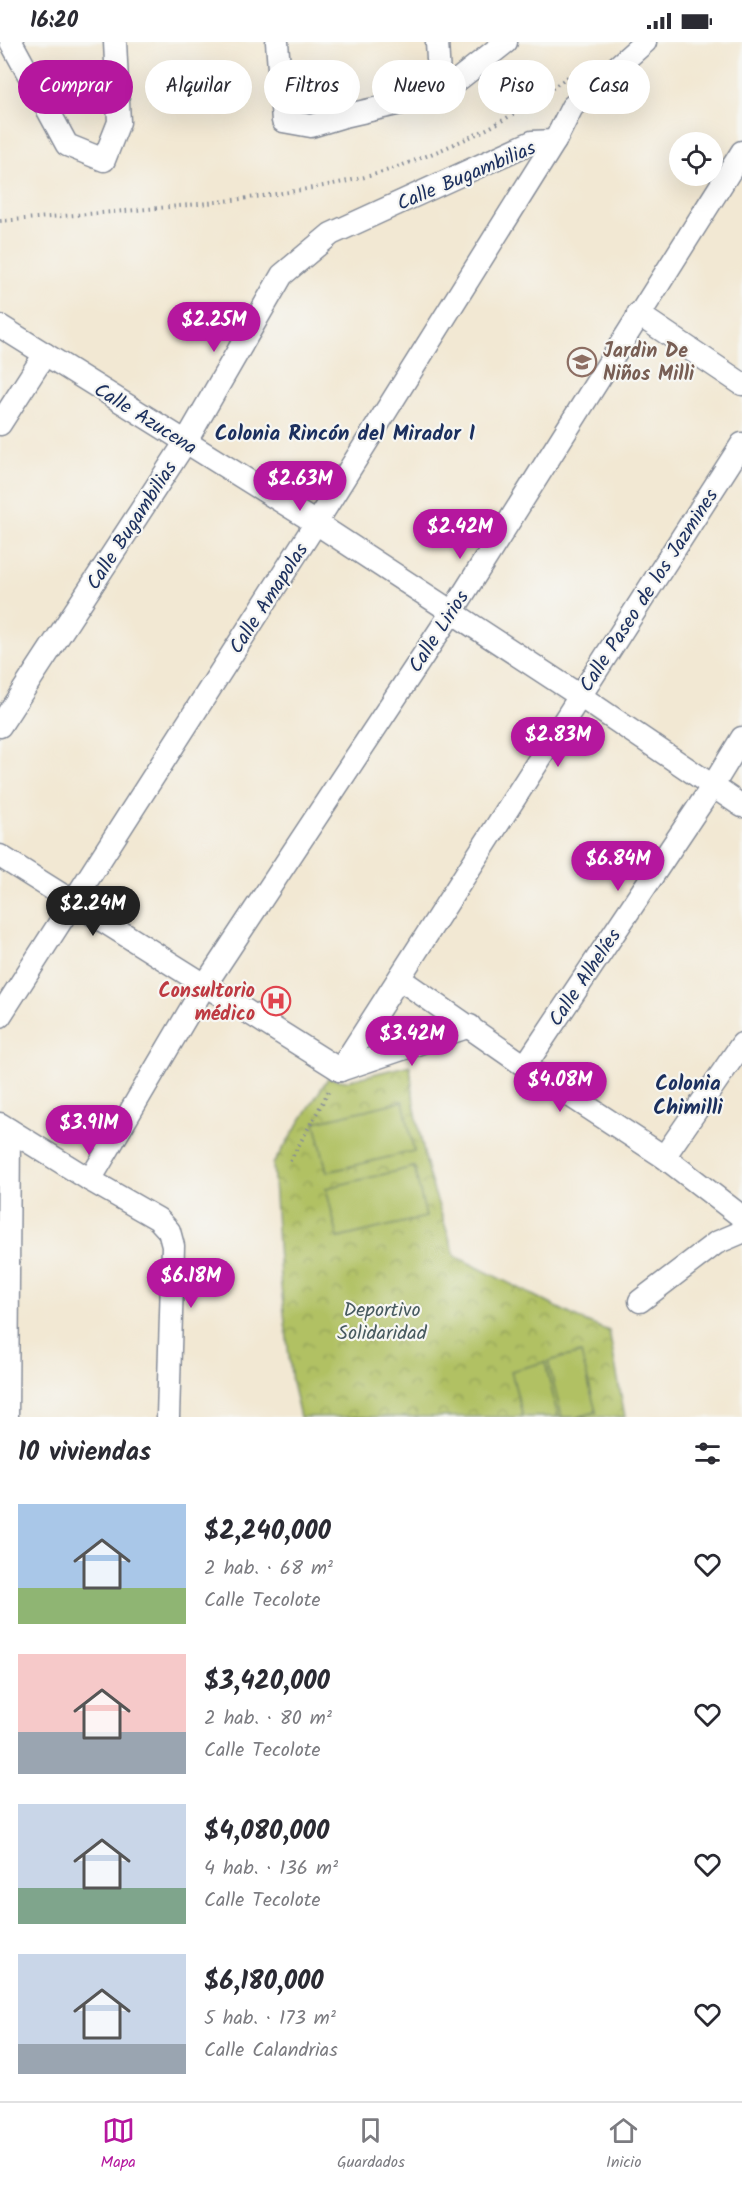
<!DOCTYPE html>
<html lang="es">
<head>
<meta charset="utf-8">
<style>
  body { margin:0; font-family:Kalam,sans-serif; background:#f7f7f7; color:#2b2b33; height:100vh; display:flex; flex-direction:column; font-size:22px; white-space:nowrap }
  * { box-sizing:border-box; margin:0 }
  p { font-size:20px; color:#7c7c81 }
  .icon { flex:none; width:33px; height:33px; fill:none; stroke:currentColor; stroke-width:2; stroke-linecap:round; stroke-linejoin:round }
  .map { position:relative; height:1375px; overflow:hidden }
  .drawer { display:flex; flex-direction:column; background:#fff; flex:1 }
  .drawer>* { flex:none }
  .guide { position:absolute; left:18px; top:18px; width:706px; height:54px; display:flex; gap:12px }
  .controls { position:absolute; left:669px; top:90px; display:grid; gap:12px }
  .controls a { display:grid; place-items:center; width:54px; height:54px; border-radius:50%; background:#fff; box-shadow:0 6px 24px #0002; font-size:30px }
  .price { position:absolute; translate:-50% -51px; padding:0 14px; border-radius:21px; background:#b5179e; color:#fff; font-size:20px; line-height:39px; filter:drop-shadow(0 2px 3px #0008) }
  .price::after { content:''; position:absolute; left:50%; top:36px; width:18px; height:14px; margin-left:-9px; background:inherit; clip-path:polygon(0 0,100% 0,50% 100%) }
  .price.selected { background:#222; color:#fff }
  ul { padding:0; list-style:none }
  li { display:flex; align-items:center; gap:18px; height:150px; padding:0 18px }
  li span { display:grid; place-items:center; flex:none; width:168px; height:120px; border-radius:0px; color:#555 }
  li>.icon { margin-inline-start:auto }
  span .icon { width:72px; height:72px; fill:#fffc; stroke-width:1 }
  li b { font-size:26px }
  h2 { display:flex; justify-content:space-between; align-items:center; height:72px; padding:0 18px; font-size:26px }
  .tag { padding:0 21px; border-radius:27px; background:#fff; box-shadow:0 6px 24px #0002; font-size:21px; line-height:54px }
  .tag.selected { background:#b5179e; color:#fff }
  .status { display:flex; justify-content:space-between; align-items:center; height:42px; padding:0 30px; background:#fff; direction:ltr }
  .status svg { height:16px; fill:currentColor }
  .tab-bar { display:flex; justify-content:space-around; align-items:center; height:84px; border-top:2px solid #e1e1e2; background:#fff; font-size:16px; color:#7c7c81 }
  .tab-bar a { display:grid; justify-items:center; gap:3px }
  .tab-bar .selected { color:#b5179e }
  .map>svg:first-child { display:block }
  .park { fill:url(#park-crowns); stroke:#667861; stroke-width:1.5 }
  .pitch { fill:#b1c164; stroke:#667861; stroke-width:1.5 }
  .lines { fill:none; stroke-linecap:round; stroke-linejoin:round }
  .minor-casing { stroke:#868c98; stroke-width:25 }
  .path { stroke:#868c98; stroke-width:4; stroke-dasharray:1.5 4.5; stroke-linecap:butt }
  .minor { stroke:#fff; stroke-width:22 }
  .labels { text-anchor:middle; stroke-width:4.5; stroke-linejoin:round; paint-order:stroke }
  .street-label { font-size:20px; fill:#1b2f5e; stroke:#f6f6f2 }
  .education-label { font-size:20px; font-weight:bold; fill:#785e54; stroke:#f6f6f2; text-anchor:start }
  .health-label { font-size:20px; font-weight:bold; fill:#be3a42; stroke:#f6f6f2; text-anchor:end }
  .park-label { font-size:20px; fill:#485b60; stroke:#f6f6f2 }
  .neighbourhood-label { font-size:21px; font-weight:bold; fill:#1b2f5e; stroke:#f6f6f2 }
</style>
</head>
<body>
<div class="status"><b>16:20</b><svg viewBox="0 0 49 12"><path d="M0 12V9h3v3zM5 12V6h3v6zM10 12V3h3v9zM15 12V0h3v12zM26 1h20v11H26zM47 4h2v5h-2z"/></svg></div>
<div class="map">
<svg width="742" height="1375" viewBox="0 0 742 1375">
  <defs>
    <pattern id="park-crowns" width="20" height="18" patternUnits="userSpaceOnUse" patternTransform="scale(1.5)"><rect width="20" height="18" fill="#b1c164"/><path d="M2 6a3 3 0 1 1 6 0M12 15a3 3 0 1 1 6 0" fill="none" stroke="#8f9d56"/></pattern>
  </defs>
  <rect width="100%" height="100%" fill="#f6f6f2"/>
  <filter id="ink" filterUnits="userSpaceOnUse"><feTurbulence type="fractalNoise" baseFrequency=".0167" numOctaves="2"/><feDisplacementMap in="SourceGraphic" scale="12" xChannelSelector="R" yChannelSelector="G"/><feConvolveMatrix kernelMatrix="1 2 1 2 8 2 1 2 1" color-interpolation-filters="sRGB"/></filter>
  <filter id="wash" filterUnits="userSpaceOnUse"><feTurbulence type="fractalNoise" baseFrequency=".008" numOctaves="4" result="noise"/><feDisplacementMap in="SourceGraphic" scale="24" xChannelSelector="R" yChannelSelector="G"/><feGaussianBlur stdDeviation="1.35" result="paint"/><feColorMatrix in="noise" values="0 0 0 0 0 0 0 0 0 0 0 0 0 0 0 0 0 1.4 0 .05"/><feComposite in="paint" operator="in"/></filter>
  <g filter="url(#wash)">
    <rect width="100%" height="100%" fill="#f2e8d3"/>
    <polygon class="park" points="410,1023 414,1062 428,1131 455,1214 586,1280 609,1289 625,1375 300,1375 292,1341 280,1236 273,1122 328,1036 346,1039"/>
    <g class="pitch">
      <polygon points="403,1059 414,1109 327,1130 315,1080"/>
      <polygon points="414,1125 426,1175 338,1196 326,1146"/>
      <polygon points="581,1311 596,1370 577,1375 562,1375 548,1319"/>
      <polygon points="545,1320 558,1375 523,1375 511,1329"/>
    </g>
  </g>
  <g filter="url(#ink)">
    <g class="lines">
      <g class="minor-casing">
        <g id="minor">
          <polyline points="11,0 67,103 104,118 119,80 115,0"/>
          <polyline points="277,0 283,79 311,84 344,74 440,52 506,0"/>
          <polyline points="437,0 440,52"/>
          <polyline points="638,272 742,342"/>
          <polyline points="0,284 316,481 580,654 742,764"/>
          <polyline points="0,382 45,312"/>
          <polyline points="0,684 185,401 282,233 331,192 532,100 555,99"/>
          <polyline points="0,814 340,1028"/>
          <polyline points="400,937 525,1024 664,1115 742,1175"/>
          <polyline points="0,974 316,481 555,99 572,65 645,0"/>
          <polyline points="525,1024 712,745 742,696"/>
          <polyline points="340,1028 742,402"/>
          <polyline points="340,1028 470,984"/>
          <polyline points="0,1082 90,1138 158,1177 169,1189 173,1204 168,1375"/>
          <polyline points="664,1115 742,1002"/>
          <polyline points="90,1138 205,943 452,570 742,110"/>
          <polyline points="640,1259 716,1201 742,1190"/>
          <polyline points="7,1375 9,1088"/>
        </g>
      </g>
      <g class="path">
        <path d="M0 179C119 169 240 163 357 137 395 128 432 112 468 96 509 78 547 50 583 24"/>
        <polyline points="290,1119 330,1047"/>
      </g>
      <use href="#minor" class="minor"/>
    </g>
  </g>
  <defs>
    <g id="school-ring" transform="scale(1.5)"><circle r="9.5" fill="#f6f6f2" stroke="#8d6e63" stroke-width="1.5"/><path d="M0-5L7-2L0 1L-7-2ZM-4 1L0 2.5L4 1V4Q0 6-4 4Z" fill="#8d6e63"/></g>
    <g id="hospital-ring" transform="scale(1.5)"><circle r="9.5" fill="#f6f6f2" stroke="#e0444e" stroke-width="1.5"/><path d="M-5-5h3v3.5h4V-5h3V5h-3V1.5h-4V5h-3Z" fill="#e0444e"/></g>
  </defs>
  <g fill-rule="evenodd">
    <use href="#school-ring" x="582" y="320"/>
    <use href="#hospital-ring" x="276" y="959"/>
  </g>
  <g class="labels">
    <g class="street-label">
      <text transform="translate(466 133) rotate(-23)" y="7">Calle Bugambilias</text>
      <text transform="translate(146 376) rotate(32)" y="7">Calle Azucena</text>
      <text transform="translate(131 483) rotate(-57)" y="7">Calle Bugambilias</text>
      <text transform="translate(648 548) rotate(-57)" y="7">Calle Paseo de los Jazmines</text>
      <text transform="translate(268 556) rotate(-57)" y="7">Calle Amapolas</text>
      <text transform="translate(438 589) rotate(-57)" y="7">Calle Lirios</text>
      <text transform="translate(584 935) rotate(-56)" y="7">Calle Alhelíes</text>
    </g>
    <g class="education-label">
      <text x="603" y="315">Jardin De<tspan x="603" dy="23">Niños Milli</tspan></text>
    </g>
    <g class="health-label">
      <text x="255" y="955">Consultorio<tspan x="255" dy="23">médico</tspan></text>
    </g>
    <g class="park-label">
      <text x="382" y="1274">Deportivo<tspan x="382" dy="23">Solidaridad</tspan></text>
    </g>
    <g class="neighbourhood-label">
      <text x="345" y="398">Colonia Rincón del Mirador I</text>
      <text x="688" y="1048">Colonia<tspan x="688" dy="24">Chimilli</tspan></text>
    </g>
  </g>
</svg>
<div class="controls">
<a><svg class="icon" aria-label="locate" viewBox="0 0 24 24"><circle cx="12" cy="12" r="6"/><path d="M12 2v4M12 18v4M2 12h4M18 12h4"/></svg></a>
</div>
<b class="price" style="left:214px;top:311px">$2.25M</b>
<b class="price" style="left:300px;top:470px">$2.63M</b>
<b class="price" style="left:460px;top:518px">$2.42M</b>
<b class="price" style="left:558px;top:726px">$2.83M</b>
<b class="price" style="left:618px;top:850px">$6.84M</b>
<b class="price selected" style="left:93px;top:895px">$2.24M</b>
<b class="price" style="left:412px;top:1025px">$3.42M</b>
<b class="price" style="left:560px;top:1071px">$4.08M</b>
<b class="price" style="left:89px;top:1114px">$3.91M</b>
<b class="price" style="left:191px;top:1267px">$6.18M</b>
<div class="guide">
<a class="tag selected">Comprar</a>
<a class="tag">Alquilar</a>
<a class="tag">Filtros</a>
<a class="tag">Nuevo</a>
<a class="tag">Piso</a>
<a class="tag">Casa</a>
</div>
</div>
<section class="drawer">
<h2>10 viviendas<svg class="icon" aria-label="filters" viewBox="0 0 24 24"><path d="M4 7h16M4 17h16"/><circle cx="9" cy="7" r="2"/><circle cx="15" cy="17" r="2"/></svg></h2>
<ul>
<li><span style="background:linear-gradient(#a9c7e8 70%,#8fb573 0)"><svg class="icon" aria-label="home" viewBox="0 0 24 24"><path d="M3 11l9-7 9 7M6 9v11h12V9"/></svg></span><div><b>$2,240,000</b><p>2 hab. · 68 m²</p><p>Calle Tecolote</p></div><svg class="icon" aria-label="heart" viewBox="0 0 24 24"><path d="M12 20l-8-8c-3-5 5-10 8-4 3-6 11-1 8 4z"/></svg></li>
<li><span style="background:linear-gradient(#f6c9c9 65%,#9aa5b1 0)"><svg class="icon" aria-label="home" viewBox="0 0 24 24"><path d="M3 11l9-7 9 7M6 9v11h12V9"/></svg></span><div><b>$3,420,000</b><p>2 hab. · 80 m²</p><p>Calle Tecolote</p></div><svg class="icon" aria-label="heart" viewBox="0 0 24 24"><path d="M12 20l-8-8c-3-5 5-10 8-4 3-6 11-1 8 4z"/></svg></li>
<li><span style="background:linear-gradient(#c9d6e8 70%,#7fa58c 0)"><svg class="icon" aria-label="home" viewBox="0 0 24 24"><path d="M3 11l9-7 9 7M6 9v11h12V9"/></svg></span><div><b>$4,080,000</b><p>4 hab. · 136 m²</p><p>Calle Tecolote</p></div><svg class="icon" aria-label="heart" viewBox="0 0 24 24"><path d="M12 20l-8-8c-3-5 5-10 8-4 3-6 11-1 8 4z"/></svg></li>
<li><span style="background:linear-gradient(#c9d6e8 75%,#9aa5b1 0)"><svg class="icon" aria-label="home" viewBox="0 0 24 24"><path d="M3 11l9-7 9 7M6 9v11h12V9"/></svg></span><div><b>$6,180,000</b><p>5 hab. · 173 m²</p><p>Calle Calandrias</p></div><svg class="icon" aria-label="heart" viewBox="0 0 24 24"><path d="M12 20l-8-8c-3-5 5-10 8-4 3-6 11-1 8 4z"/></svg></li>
</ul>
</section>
<nav class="tab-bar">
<a class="selected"><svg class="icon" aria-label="map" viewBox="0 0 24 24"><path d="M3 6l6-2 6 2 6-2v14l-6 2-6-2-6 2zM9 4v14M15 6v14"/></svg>Mapa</a>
<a><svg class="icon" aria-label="saved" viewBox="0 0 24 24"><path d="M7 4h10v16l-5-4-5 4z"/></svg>Guardados</a>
<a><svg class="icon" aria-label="home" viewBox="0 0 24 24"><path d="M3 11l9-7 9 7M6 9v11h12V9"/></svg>Inicio</a>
</nav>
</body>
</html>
